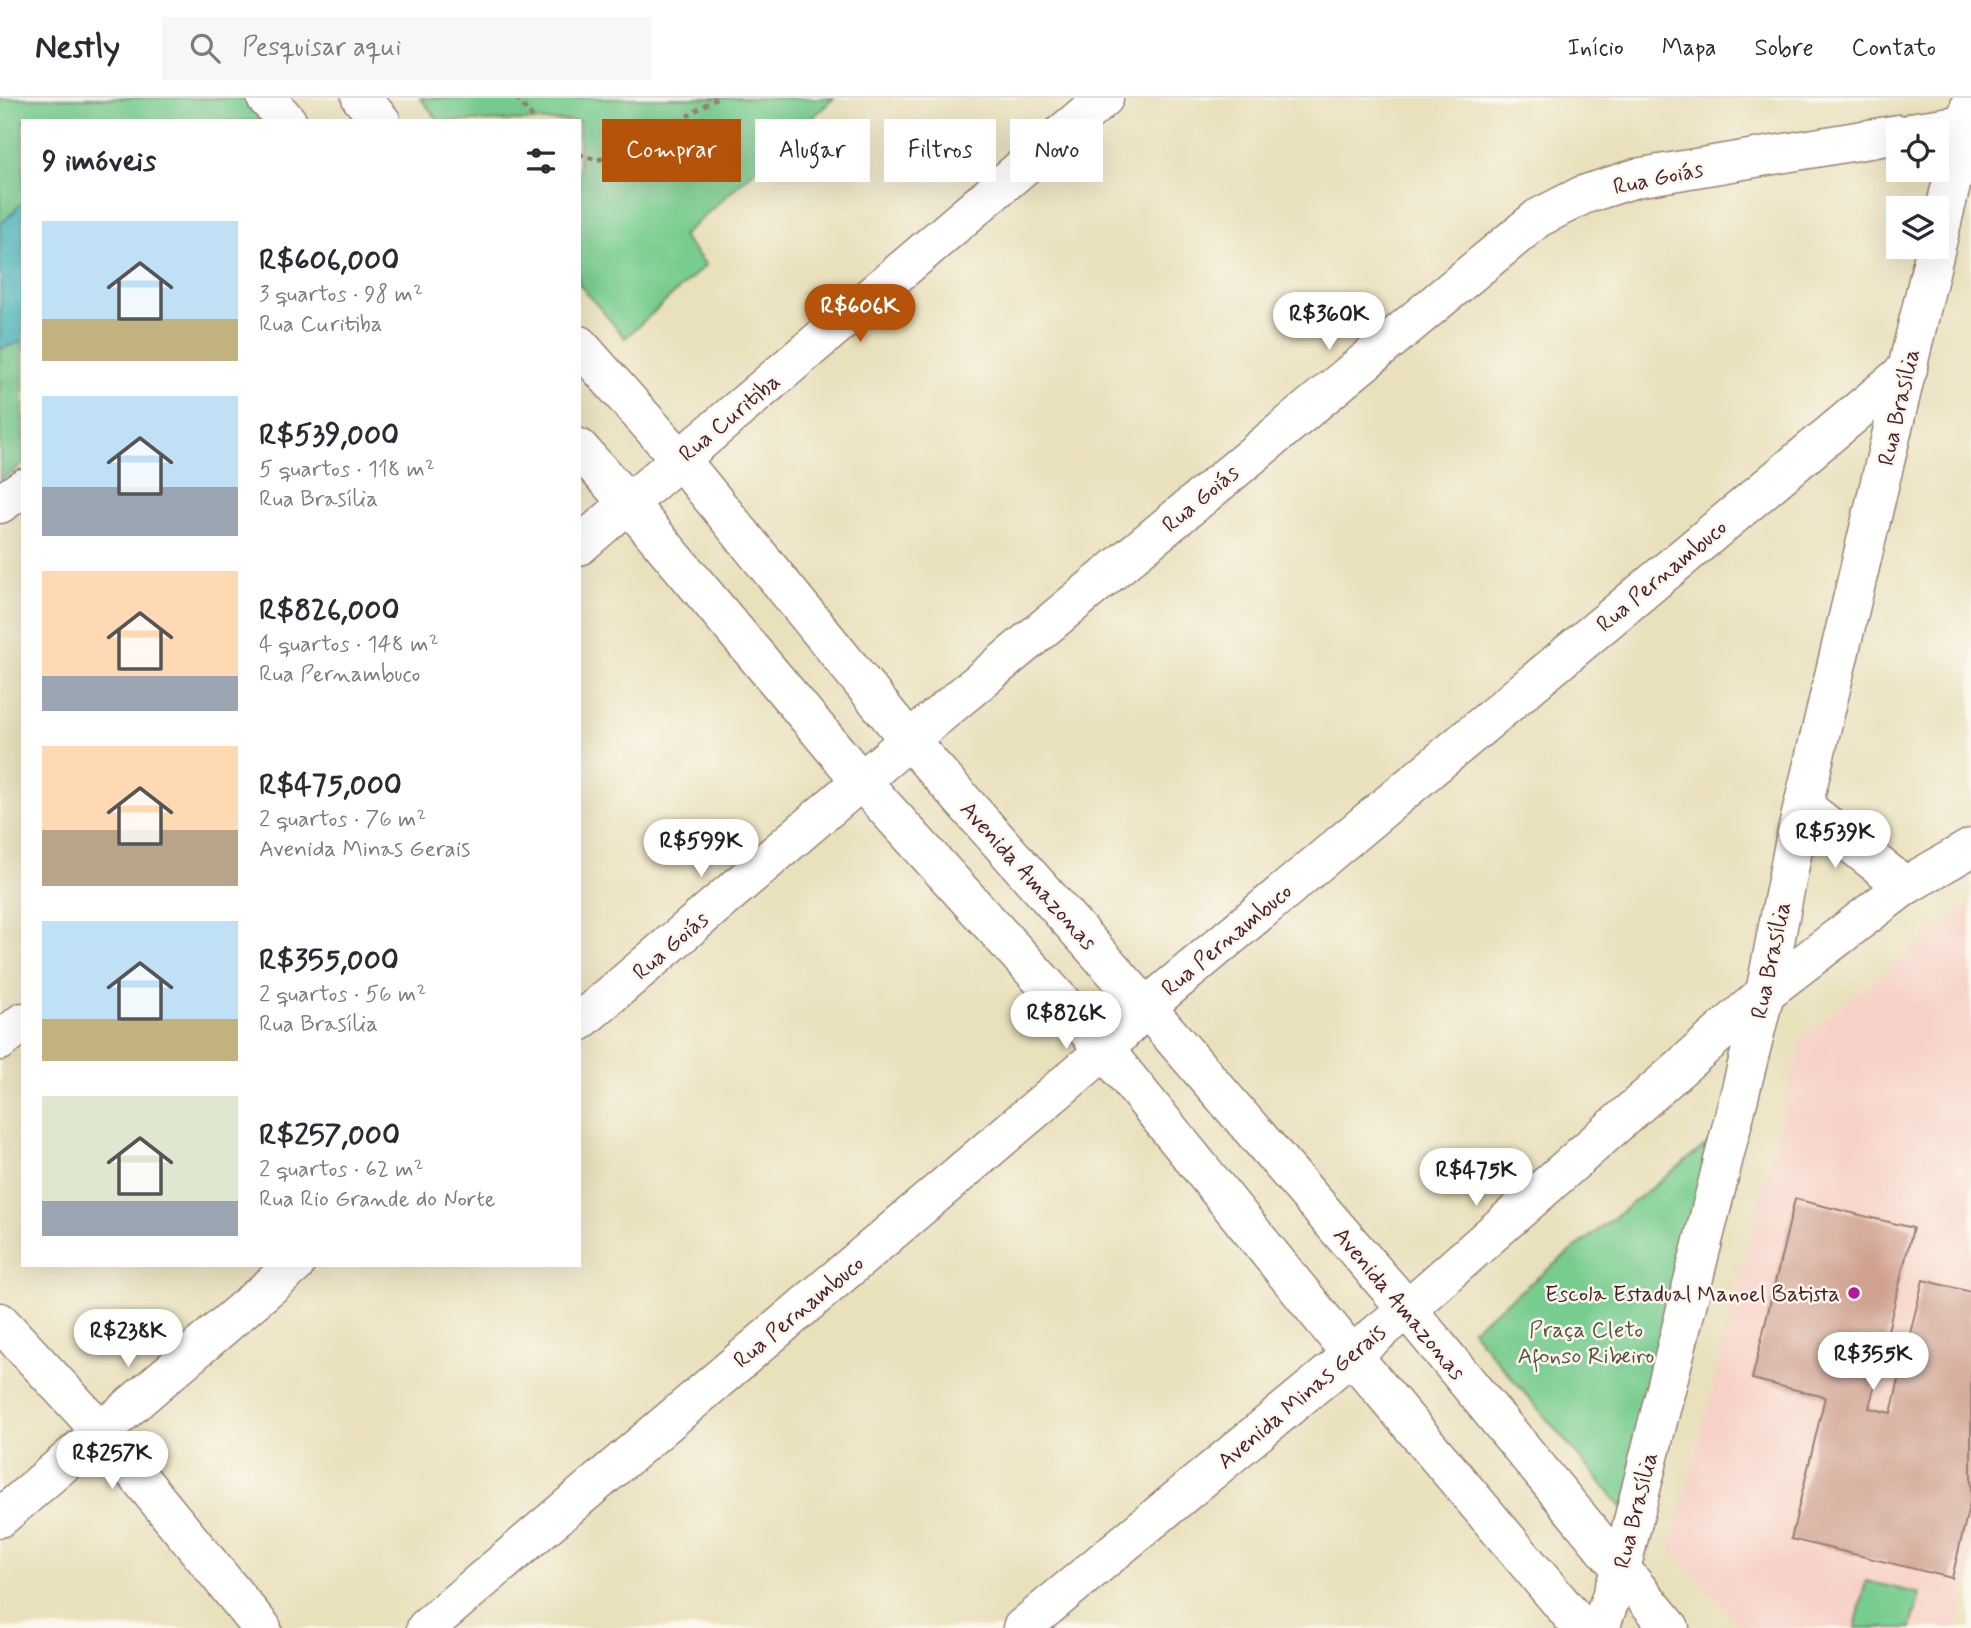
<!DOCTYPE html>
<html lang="pt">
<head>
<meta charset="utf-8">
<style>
  body { margin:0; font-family:Mynerve,sans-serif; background:#f7f7f7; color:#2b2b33; height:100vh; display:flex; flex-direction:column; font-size:26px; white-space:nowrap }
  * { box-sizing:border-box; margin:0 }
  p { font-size:23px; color:#7c7c81 }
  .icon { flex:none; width:38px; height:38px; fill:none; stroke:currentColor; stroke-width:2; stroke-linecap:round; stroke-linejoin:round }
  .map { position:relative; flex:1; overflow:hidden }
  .panel { position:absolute; left:21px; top:21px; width:560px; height:1148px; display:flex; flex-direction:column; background:#fff; border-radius:0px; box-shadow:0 7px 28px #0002 }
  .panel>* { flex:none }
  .top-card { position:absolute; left:602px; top:21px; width:665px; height:63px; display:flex; gap:14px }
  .controls { position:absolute; left:1886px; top:21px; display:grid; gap:14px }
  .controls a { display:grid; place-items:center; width:63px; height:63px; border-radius:0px; background:#fff; box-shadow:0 7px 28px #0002; font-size:35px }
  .price { position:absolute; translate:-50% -60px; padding:0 16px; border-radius:24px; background:#fff; color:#222; font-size:23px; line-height:46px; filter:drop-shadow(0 2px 4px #0008) }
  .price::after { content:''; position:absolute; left:50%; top:42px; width:21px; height:16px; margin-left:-10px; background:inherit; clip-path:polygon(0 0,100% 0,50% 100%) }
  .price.active { background:#b45309; color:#fff }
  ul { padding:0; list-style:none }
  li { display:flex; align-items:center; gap:21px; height:175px; padding:0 21px }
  li span { display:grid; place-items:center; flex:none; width:196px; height:140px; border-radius:0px; color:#555 }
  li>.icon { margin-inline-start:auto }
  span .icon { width:84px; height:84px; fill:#fffc; stroke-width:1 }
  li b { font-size:30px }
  h2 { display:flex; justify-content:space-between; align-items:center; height:84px; padding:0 21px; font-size:30px }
  .pill { padding:0 24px; border-radius:0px; background:#fff; box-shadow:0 7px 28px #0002; font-size:24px; line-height:63px }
  .pill.active { background:#b45309; color:#fff }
  header { display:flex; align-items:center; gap:42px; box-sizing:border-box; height:98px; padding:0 35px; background:#fff; border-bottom:2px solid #e1e1e2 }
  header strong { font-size:33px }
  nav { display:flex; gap:38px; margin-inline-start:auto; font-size:24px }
  .search { width:490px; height:63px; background:#f7f7f7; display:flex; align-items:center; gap:18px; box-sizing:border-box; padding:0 24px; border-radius:0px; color:#7c7c81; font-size:26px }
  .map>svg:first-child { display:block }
  .built { fill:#f7d1c8 }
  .green { fill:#77cc8f; stroke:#60765d; stroke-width:2 }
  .water { fill:#4ab9c0; stroke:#4a6c76; stroke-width:2 }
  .building { fill:#d0a191 }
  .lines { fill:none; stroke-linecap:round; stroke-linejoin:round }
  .minor-casing { stroke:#9a8074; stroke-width:41 }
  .path { stroke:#9a8074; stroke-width:4.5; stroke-dasharray:5 5; stroke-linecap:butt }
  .minor { stroke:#fff; stroke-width:38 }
  .poi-dot { fill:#b5179e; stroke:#fbf7ec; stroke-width:2.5 }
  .labels { text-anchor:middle; stroke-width:5; stroke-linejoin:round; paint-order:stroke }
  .street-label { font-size:23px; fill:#4a1f2b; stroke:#fbf7ec }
  .poi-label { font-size:23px; fill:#4a1f2b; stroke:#fbf7ec; text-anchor:end }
  .park-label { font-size:23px; fill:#585349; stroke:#fbf7ec }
</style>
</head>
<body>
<header>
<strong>Nestly</strong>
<div class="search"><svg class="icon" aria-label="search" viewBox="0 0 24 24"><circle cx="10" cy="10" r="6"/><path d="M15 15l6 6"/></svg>Pesquisar aqui</div>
<nav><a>Início</a><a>Mapa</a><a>Sobre</a><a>Contato</a></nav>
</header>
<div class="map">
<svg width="1971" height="1530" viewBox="0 0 1971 1530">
  <rect width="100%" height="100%" fill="#fbf7ec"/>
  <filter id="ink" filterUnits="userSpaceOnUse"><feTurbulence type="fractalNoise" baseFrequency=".0143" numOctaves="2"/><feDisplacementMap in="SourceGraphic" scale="14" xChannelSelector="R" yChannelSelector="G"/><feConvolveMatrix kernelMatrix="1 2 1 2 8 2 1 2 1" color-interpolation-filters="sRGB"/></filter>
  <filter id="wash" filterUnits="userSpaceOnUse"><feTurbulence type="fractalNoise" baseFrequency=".00686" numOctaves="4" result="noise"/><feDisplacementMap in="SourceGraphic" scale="28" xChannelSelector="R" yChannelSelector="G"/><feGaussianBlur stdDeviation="1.57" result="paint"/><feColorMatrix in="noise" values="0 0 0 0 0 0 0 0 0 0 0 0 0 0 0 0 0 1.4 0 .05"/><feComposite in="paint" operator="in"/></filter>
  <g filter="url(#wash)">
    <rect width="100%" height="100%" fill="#e9e0bc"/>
    <polygon class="built" points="1971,805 1971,1474 1957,1530 1743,1530 1671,1450 1802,940"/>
    <g class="green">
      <polygon points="0,0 250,0 269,23 23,23 23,366 0,383"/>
      <polygon points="420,0 834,0 682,138 706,167 625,240 579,186 579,23 439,23"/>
      <polygon points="1729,1029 1624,1412 1471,1232"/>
      <polygon points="1866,1483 1920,1496 1911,1530 1855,1530"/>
    </g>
    <polygon class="water" points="23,104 23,243 0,251 0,127"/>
    <g id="blocks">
      <polygon class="building" points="1795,1101 1913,1130 1869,1310 1891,1315 1923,1182 1971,1194 1971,1400 1952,1480 1791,1441 1825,1299 1752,1281"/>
    </g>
  </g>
  <g filter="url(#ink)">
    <use href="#blocks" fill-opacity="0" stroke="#9a8074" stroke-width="2"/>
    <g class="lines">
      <g class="minor-casing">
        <g id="minor">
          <polyline points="266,0 287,23"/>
          <polyline points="361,0 381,23"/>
          <polyline points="1916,33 1965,26"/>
          <polyline points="1937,145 1971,4"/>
          <polyline points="579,247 680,361 909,642 1146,909 1407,1211 1670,1530"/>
          <polyline points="579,350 629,406 861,683 1105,952 1351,1256 1582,1530"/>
          <polyline points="0,406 23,390"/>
          <polyline points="579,448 680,361 1104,0"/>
          <polyline points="1803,708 1905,788"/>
          <polyline points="579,924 909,642 1538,120 1583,97 1636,80 1899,36"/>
          <polyline points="0,943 23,924"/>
          <polyline points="0,1224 101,1333 262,1530"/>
          <polyline points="0,1420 295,1167"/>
          <polyline points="426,1530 1105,952 1146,909 1908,271"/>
          <polyline points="1022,1530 1407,1211 1765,895 1905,788 1971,750"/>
          <polyline points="1600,1530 1621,1471 1765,895 1794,746 1936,149"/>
        </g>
      </g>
      <g class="path">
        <polyline points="517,0 535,23"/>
        <polyline points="579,56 597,62 636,51 716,0"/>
      </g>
      <use href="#minor" class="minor"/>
    </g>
  </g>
  <circle class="poi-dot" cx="1854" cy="1195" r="7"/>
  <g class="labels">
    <g class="street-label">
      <text transform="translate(1658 79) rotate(-12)" y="8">Rua Goiás</text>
      <text transform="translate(1898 309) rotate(-77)" y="8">Rua Brasília</text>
      <text transform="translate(729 319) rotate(-40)" y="8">Rua Curitiba</text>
      <text transform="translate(1200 400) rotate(-40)" y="8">Rua Goiás</text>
      <text transform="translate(1661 477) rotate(-40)" y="8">Rua Pernambuco</text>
      <text transform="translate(1029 777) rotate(48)" y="8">Avenida Amazonas</text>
      <text transform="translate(1226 841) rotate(-40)" y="8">Rua Pernambuco</text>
      <text transform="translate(670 847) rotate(-41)" y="8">Rua Goiás</text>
      <text transform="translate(1770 862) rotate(-78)" y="8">Rua Brasília</text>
      <text transform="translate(1400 1205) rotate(50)" y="8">Avenida Amazonas</text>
      <text transform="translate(798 1213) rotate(-40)" y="8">Rua Pernambuco</text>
      <text transform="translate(1301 1298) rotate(-40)" y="8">Avenida Minas Gerais</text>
      <text transform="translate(1635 1412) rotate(-76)" y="8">Rua Brasília</text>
    </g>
    <g class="poi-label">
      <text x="1840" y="1203">Escola Estadual Manoel Batista</text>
    </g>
    <g class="park-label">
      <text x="1586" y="1239">Praça Cleto<tspan x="1586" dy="26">Afonso Ribeiro</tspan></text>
    </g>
  </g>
</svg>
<div class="controls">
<a><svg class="icon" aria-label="locate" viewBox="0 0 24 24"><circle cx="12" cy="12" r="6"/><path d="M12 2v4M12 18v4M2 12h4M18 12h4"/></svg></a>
<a><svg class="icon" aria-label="layers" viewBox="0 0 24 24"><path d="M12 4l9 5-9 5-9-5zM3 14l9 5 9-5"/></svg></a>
</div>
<b class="price active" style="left:860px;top:246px">R$606K</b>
<b class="price" style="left:1329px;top:254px">R$360K</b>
<b class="price" style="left:1835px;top:772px">R$539K</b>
<b class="price" style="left:701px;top:781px">R$599K</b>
<b class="price" style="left:1066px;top:953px">R$826K</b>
<b class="price" style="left:1476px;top:1110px">R$475K</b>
<b class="price" style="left:128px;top:1271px">R$238K</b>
<b class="price" style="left:1873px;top:1294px">R$355K</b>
<b class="price" style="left:112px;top:1393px">R$257K</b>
<div class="top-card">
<a class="pill active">Comprar</a>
<a class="pill">Alugar</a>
<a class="pill">Filtros</a>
<a class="pill">Novo</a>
</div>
<section class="panel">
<h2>9 imóveis<svg class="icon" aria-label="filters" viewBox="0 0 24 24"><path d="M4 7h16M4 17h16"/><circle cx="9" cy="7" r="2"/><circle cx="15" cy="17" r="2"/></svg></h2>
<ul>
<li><span style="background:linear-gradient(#bfe0f5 70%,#c2b280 0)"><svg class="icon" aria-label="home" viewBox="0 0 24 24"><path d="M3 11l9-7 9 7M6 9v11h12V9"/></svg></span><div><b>R$606,000</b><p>3 quartos · 98 m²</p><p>Rua Curitiba</p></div></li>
<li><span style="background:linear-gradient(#bfe0f5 65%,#9aa5b1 0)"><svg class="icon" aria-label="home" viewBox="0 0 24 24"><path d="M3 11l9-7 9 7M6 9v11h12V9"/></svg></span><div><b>R$539,000</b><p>5 quartos · 118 m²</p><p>Rua Brasília</p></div></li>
<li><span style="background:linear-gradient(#ffd9b3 75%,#9aa5b1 0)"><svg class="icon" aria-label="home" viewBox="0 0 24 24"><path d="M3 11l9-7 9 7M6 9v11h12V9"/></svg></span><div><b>R$826,000</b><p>4 quartos · 148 m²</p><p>Rua Pernambuco</p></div></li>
<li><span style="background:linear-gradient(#ffd9b3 60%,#b9a48a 0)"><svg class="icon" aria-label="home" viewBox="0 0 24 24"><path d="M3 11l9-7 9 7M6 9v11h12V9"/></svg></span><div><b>R$475,000</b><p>2 quartos · 76 m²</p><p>Avenida Minas Gerais</p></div></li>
<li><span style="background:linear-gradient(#bfe0f5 70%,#c2b280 0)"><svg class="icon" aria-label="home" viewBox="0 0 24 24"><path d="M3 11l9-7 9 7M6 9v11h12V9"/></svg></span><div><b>R$355,000</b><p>2 quartos · 56 m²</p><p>Rua Brasília</p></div></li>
<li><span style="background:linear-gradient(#dfe7d0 75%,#9aa5b1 0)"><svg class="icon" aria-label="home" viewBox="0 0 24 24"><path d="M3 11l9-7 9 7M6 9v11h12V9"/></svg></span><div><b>R$257,000</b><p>2 quartos · 62 m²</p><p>Rua Rio Grande do Norte</p></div></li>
</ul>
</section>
</div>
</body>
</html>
